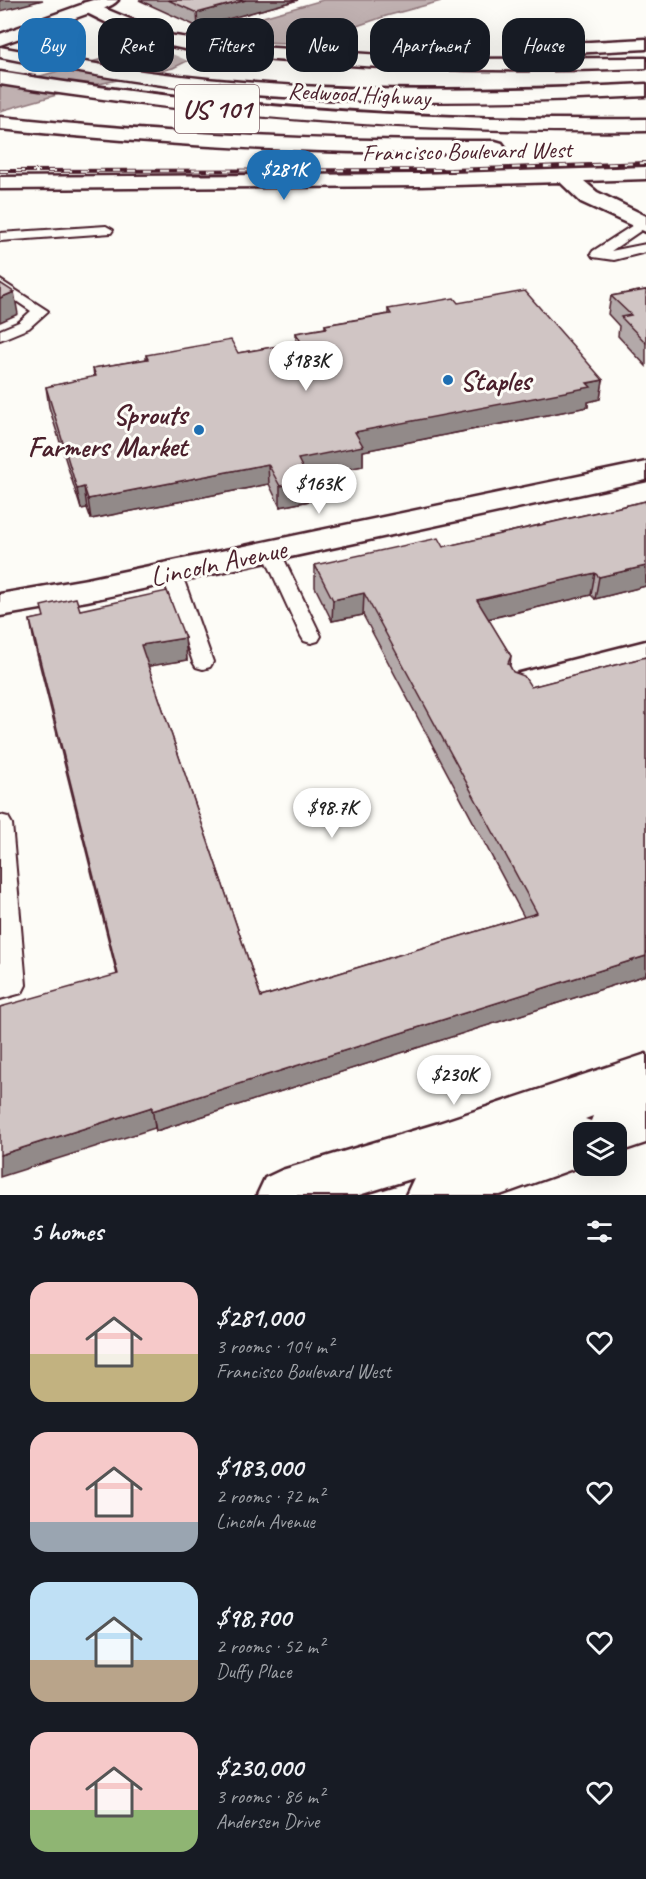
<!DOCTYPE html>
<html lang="en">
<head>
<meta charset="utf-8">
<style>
  body { margin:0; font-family:Caveat,sans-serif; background:#242831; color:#f1f3f6; height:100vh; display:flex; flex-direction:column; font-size:22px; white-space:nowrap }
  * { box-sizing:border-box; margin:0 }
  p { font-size:20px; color:#9ea1a6 }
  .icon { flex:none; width:33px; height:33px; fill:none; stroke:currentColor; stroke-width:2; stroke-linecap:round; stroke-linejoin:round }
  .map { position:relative; height:1195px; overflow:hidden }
  .side { display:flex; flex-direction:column; background:#171b24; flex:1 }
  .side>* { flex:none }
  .banner { position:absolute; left:18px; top:18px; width:610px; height:54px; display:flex; gap:12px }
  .buttons { position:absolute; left:573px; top:1122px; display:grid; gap:12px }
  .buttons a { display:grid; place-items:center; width:54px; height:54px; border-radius:12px; background:#171b24; box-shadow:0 6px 24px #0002; font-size:30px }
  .price { position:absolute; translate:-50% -51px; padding:0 14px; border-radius:21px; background:#fff; color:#222; font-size:20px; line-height:39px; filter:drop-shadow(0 2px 3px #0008) }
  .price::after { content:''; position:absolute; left:50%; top:36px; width:18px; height:14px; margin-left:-9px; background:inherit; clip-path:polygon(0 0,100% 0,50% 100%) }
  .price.current { background:#1f6fb2; color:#fff }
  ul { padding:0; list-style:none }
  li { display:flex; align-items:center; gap:18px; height:150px; padding:0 30px }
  li span { display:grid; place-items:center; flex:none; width:168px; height:120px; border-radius:18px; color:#555 }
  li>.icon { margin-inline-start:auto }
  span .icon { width:72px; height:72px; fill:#fffc; stroke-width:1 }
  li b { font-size:26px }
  h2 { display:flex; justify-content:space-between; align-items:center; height:72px; padding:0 30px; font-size:26px }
  .pill { padding:0 21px; border-radius:18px; background:#171b24; box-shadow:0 6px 24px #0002; font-size:21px; line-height:54px }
  .pill.current { background:#1f6fb2; color:#fff }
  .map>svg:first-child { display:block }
  .water { fill:#c0b1b1; stroke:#91777b; stroke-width:1.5 }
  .pier { fill:#fdfcf7 }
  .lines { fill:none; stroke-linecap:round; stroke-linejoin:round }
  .service-casing { stroke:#4a1f2b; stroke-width:4 }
  .minor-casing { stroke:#4a1f2b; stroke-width:5 }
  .tertiary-casing { stroke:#4a1f2b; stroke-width:5 }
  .secondary-casing { stroke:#4a1f2b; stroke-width:5 }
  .primary-casing { stroke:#4a1f2b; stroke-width:5 }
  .motorway-casing { stroke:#4a1f2b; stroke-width:5 }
  .service { fill:#fdfcf7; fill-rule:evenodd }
  .minor { fill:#fdfcf7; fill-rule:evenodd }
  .tertiary { fill:#fdfcf7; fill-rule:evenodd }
  .secondary { fill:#fdfcf7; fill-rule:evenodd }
  .primary { fill:#fdfcf7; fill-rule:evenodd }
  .motorway { fill:#fdfcf7; fill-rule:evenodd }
  .rail-casing { stroke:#4a1f2b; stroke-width:4 }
  .rail { stroke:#fdfcf7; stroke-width:2; stroke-dasharray:8; stroke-linecap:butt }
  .wall { fill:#b3a9a9; stroke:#4a1f2b; stroke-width:1.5 }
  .shaded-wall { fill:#928a89; stroke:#4a1f2b; stroke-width:1.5 }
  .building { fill:#d0c5c4; stroke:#4a1f2b; stroke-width:1.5 }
  .poi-dot { fill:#1f6fb2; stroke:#fdfcf7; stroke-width:2 }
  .labels { text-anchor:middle; stroke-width:6; stroke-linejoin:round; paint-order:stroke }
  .far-street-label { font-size:24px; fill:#4a1f2b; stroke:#fdfcf7 }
  .shield { fill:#fdfcf7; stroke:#806168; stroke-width:1.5 }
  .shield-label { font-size:27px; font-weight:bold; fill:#4a1f2b }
  .poi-label { font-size:28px; font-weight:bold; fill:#4a1f2b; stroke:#fdfcf7; text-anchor:start }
  .street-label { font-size:28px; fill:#4a1f2b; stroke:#fdfcf7 }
</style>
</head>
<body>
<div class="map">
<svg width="646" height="1195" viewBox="0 0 646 1195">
  <rect width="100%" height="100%" fill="#fdfcf7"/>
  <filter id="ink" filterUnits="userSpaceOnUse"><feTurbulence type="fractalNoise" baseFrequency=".0167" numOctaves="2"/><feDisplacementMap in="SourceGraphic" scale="12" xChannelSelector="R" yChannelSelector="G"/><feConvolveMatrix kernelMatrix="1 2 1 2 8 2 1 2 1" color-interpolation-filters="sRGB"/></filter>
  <g filter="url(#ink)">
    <polygon class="water" points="323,0 445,0 386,16 316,40 315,44 235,41 215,47 173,68 85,87 0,111 0,87 124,53 164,49 202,37 199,35"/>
    <polygon class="pier" points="198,37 220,41 242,42 216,49 188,61 161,49"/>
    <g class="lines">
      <g class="service-casing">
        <g id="service">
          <polygon points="641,220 646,222 646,227 611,251 646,244 646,252 614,260 593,257 591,254 593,251"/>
          <polygon points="106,226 113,230 111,233 0,241 0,233"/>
          <polygon points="0,280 48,311 29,328 0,340 0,330 19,322 31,311 0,290"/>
          <polygon points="271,545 278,547 280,551 321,636 318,641 311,643 304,641 301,636 262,551 264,547"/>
          <polygon points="171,566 178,568 181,572 213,662 210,667 203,669 196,667 193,662 161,572 164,568"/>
          <polygon points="0,815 8,817 12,824 26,985 22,993 0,999"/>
        </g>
      </g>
      <g class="minor-casing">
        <g id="minor">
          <polygon points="646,39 646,49 535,55 529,54 526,50 529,46 535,45"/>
          <polygon points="646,641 646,665 525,697 512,693 507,684 512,675"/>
        </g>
      </g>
      <g class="tertiary-casing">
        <g id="tertiary">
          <polygon points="646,167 646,179 584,181 597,192 646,216 646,232 581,202 560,182 420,186 0,189 0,177 420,174"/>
          <polygon points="646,462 646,480 87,601 0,616 0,594 87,579"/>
        </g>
      </g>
      <g class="secondary-casing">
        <g id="secondary">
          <path d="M93 0H118C111 8 93 13 83 11L81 7 83 3Z"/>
          <path d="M646 1054V1143L616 1153V1132H584V1165L500 1195H406L414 1178 359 1195H257L265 1178 282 1170 439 1123ZM593 1116 591 1121 585 1119Z"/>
        </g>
      </g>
      <g class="primary-casing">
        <polygon id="primary" points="89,2 97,7 95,11 0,45 0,34"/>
      </g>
      <g class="motorway-casing">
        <g id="motorway">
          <path d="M89 2 168 35 243 46 444 59 646 58V68C536 72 427 71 317 63 264 59 210 57 159 43 132 36 107 23 83 11L81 7 83 3Z"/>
          <path d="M0 47C80 62 161 76 242 82 377 93 511 91 646 84V96C511 103 377 105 242 94 161 87 80 73 0 57Z"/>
          <path d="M0 72C217 108 427 121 646 119V131C426 133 217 119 0 84Z"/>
          <path d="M0 117C165 134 329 142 495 141L502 143 505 147 502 151 495 153C329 155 165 146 0 129Z"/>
        </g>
      </g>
      <use href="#service" class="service"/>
      <use href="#minor" class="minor"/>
      <use href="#tertiary" class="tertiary"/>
      <use href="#secondary" class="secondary"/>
      <use href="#primary" class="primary"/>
      <use href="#motorway" class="motorway"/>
      <g class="rail-casing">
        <polyline id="rail" points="0,171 451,170 646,163"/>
      </g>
      <use href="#rail" class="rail"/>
    </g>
    <g class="wall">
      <polygon points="139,0 298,0 198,27"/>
      <polygon points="646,290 646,366 618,336 619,326 608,314 611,296"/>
      <polygon points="458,303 603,380 600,399 588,402 588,407 363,451 363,466 308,477 309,481 310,501 280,507 269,484 91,519 87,508 81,509 49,407 46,387 94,377 93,368 146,359 146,355 238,353 296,343 296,333 325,328 325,325 388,314 388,309"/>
      <polygon points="646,501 646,586 595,599 591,595 488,619 511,656 510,666 513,672 531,687 646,657 646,975 156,1131 34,642 30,620 80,610 185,638 187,660 148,666 261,997 524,917 363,615 332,621 315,587 315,565 443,547"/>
    </g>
    <g class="shaded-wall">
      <polygon points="0,0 43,0 0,11"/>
      <polygon points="246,0 298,0 198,27 197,13"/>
      <polygon points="14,292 18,314 0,322 0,298"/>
      <polygon points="603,380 600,399 588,402 588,407 363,451 363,466 298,479 298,459 355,432"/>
      <polygon points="268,464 269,484 91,519 88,499"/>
      <polygon points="309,481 310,501 280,507 280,486"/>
      <polygon points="84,487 87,508 81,509 77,489"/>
      <polygon points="646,566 646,586 595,599 599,577"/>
      <polygon points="595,573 591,595 474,622 477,600"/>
      <polygon points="364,593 363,615 332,621 333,600"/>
      <polygon points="185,638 187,660 144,667 141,645"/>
      <polygon points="646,956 646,975 156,1131 152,1111"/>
      <polygon points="152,1107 155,1128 0,1177 0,1155"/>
    </g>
    <g class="building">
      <polygon points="168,0 246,0 197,13"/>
      <polygon points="0,283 14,292 0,298"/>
      <polygon points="646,290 646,343 621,317 631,315 611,296"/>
      <polygon points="525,291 603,380 587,383 591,387 355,432 363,446 298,459 309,481 280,486 268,464 88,499 84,487 77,489 46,387 96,376 93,368 148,359 146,355 231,340 238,353 301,342 296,333 327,328 325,325 391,314 388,309 454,298 458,303"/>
      <polygon points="646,501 646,566 599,577 595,573 477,600 511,656 508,663 513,672 524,676 531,687 646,657 646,956 152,1111 152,1107 0,1155 0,1007 118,974 30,620 44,617 41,606 76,598 80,610 167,591 185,638 141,645 261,997 537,913 364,593 333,600 315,565 438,538 443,547"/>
    </g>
  </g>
  <g class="poi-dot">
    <circle cx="448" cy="380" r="6"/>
    <circle cx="199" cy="430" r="6"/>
  </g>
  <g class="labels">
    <g class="far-street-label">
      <text transform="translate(359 94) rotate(3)" y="8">Redwood Highway</text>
      <text transform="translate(467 151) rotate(-1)" y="8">Francisco Boulevard West</text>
    </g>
    <rect class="shield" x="175" y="85" width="84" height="48" rx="4.5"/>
    <g class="shield-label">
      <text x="217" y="118">US 101</text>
    </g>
    <g class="poi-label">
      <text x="460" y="390">Staples</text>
      <text x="187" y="424" text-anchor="end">Sprouts<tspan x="187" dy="32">Farmers Market</tspan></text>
    </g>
    <g class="street-label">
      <text transform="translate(218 562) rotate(-12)" y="10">Lincoln Avenue</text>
    </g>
  </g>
</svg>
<div class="buttons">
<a><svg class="icon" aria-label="layers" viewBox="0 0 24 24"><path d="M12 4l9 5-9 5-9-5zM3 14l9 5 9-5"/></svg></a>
</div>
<b class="price current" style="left:284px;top:201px">$281K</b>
<b class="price" style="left:306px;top:392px">$183K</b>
<b class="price" style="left:319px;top:515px">$163K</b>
<b class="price" style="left:332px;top:839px">$98.7K</b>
<b class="price" style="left:454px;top:1106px">$230K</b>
<div class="banner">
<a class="pill current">Buy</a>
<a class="pill">Rent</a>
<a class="pill">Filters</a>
<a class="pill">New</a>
<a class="pill">Apartment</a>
<a class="pill">House</a>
</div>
</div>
<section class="side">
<h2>5 homes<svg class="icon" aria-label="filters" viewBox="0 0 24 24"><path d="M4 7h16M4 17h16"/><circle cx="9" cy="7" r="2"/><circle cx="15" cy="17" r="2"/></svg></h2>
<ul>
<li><span style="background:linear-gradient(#f6c9c9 60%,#c2b280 0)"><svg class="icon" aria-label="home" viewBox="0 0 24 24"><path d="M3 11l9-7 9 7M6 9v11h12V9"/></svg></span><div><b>$281,000</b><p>3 rooms · 104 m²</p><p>Francisco Boulevard West</p></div><svg class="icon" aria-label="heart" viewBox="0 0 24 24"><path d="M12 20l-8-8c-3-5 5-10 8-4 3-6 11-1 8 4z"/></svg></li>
<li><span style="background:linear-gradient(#f6c9c9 75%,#9aa5b1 0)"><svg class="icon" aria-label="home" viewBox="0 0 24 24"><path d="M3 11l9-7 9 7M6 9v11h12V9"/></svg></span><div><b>$183,000</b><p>2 rooms · 72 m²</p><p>Lincoln Avenue</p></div><svg class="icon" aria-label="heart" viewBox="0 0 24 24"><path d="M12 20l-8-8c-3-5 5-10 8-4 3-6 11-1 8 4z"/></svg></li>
<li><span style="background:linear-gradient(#bfe0f5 65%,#b9a48a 0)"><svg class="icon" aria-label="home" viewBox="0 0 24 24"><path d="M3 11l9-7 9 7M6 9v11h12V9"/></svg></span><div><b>$98,700</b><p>2 rooms · 52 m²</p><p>Duffy Place</p></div><svg class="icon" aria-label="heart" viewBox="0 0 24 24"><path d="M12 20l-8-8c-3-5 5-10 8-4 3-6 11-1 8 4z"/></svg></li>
<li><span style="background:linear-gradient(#f6c9c9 65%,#8fb573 0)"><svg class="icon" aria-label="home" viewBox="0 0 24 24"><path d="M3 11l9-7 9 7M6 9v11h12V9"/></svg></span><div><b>$230,000</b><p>3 rooms · 86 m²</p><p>Andersen Drive</p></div><svg class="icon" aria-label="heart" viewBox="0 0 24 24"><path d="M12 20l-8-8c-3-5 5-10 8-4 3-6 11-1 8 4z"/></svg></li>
</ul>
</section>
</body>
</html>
